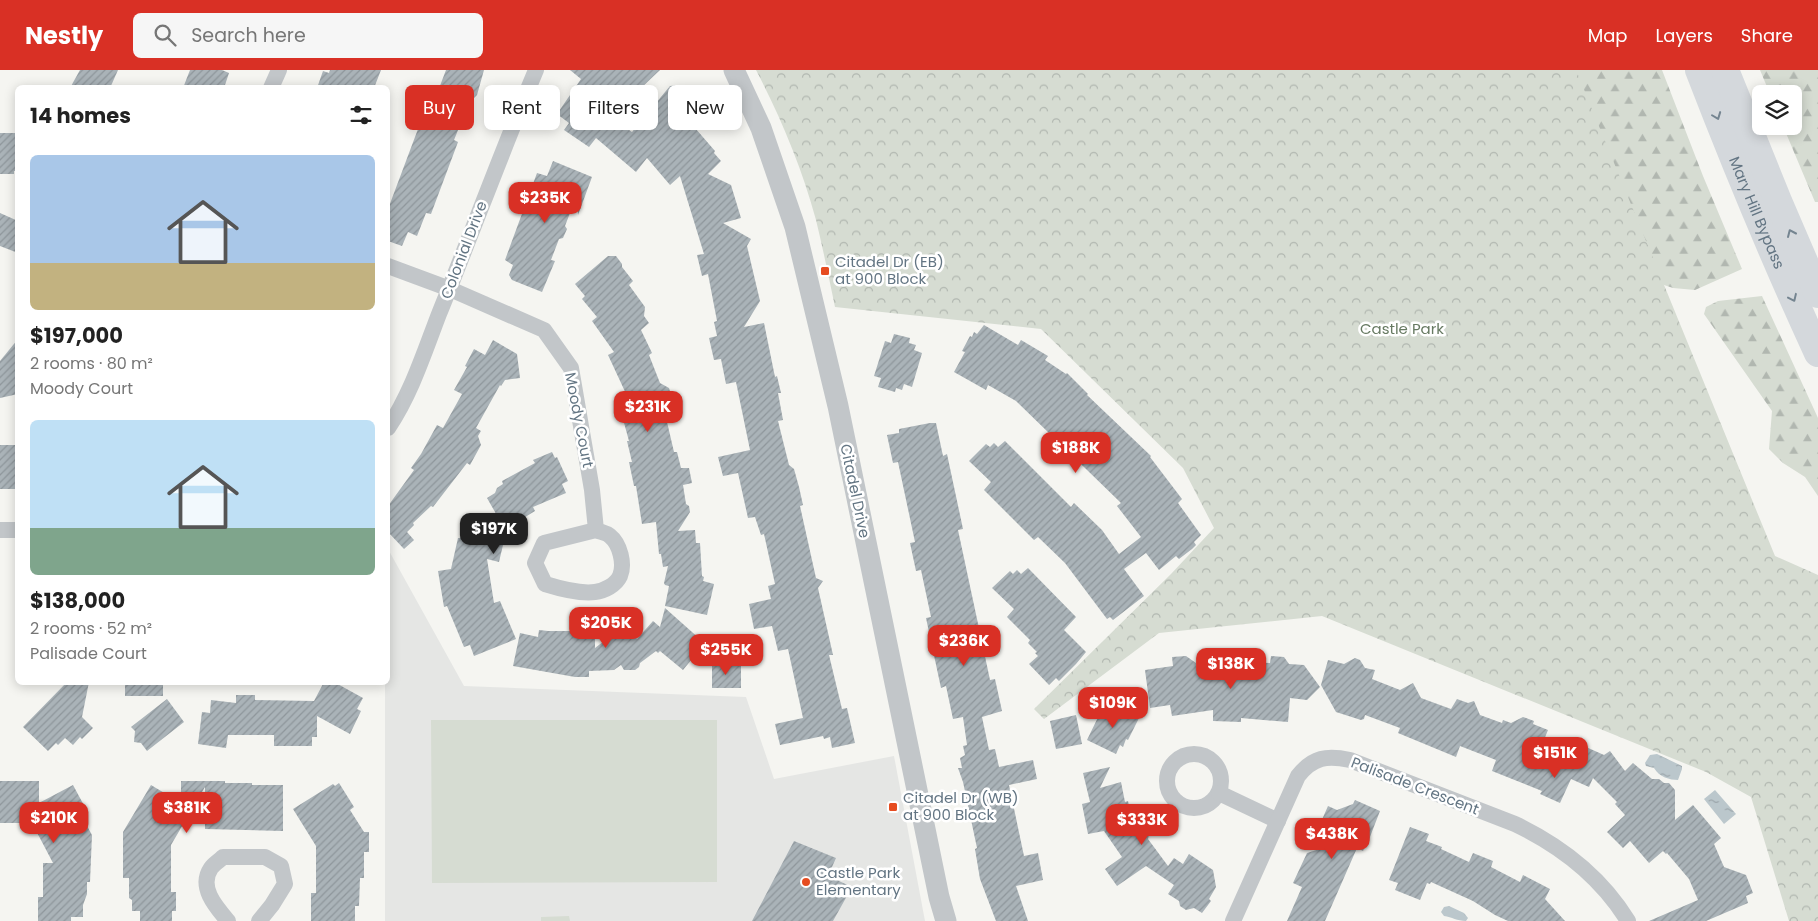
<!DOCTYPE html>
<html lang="en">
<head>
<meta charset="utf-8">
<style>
  body { margin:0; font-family:Poppins,sans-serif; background:#f6f6f6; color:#222; height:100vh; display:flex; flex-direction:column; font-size:19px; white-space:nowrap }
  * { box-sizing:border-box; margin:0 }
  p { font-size:16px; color:#767676 }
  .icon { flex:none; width:28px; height:28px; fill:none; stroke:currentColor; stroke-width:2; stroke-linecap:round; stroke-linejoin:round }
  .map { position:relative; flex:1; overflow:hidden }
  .details { position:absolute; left:15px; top:15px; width:375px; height:600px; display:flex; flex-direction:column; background:#fff; border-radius:8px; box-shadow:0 2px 12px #0003 }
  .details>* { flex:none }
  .banner { position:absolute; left:405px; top:15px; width:475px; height:45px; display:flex; gap:10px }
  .fabs { position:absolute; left:1752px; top:15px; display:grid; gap:10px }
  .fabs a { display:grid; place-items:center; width:50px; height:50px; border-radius:8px; background:#fff; box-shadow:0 2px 12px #0003; font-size:25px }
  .price { position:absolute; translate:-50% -42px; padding:0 11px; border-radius:10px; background:#d93025; color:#fff; font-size:16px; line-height:32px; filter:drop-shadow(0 1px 2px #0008) }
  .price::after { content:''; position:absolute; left:50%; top:30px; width:15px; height:11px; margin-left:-8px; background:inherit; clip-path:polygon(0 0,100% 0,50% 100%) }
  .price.current { background:#222; color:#fff }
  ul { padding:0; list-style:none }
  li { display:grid; align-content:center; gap:10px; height:265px; padding:0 15px }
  li span { display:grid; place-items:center; height:155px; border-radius:8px; color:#555 }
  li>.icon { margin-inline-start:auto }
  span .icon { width:90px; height:90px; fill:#fffc; stroke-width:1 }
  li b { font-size:21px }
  h2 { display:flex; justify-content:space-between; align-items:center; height:60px; padding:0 15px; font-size:21px }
  .chip { padding:0 18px; border-radius:8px; background:#fff; box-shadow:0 2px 12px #0003; font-size:18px; line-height:45px }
  .chip.current { background:#d93025; color:#fff }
  header { display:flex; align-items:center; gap:30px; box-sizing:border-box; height:70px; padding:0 25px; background:#d93025; color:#fff }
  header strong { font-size:24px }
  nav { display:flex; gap:28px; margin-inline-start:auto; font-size:18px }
  .search { width:350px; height:45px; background:#f6f6f6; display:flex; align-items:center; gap:12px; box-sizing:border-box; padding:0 18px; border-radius:8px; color:#767676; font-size:19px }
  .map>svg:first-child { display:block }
  .built { fill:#e5e6e4 }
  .forest { fill:url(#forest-firs) }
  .park { fill:url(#park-crowns) }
  .garden { fill:#d6dcd2 }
  .water { fill:url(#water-ripples) }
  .building { fill:url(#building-hatch) }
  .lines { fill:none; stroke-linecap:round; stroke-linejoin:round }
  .minor { stroke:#c2c6c9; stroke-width:16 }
  .tertiary { stroke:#c2c6c9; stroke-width:21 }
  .trunk { stroke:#d4d8dc; stroke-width:28 }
  .oneway { stroke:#748490 }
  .poi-dot { fill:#e64c20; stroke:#fff; stroke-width:2 }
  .labels { text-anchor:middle; stroke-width:5; stroke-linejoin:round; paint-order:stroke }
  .street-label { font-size:15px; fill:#637583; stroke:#fff }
  .poi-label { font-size:15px; fill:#637583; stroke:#fff; text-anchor:start }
  .park-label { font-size:15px; fill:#677a62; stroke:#fff }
</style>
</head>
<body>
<header>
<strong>Nestly</strong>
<div class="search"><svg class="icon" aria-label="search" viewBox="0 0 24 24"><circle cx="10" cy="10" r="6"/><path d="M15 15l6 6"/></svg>Search here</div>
<nav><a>Map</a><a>Layers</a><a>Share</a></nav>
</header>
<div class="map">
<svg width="1818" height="851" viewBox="0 0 1818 851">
  <defs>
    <pattern id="forest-firs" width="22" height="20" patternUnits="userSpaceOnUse" patternTransform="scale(1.25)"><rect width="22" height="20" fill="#d6dcd2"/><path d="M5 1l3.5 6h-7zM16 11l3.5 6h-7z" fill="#b1b7b0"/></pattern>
    <pattern id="park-crowns" width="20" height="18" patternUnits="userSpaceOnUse" patternTransform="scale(1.25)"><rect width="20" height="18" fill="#d6dcd2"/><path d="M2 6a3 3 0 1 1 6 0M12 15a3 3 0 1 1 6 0" fill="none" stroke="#b1b7b0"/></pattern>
    <pattern id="water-ripples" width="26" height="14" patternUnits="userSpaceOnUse" patternTransform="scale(1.25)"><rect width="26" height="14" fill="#bbc7cc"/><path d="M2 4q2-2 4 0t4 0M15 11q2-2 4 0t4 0" fill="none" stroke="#9ca6ab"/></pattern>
    <pattern id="building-hatch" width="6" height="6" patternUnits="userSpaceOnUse" patternTransform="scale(1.25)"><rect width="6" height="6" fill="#aab3b8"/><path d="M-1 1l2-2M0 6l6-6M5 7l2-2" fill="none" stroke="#8e969b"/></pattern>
  </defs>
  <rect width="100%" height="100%" fill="#f5f5f1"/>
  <polygon class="built" points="388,479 464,616 746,627 774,709 894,686 925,851 385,851 385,613 388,612"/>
  <g class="forest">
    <polygon points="1446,0 1662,0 1703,106 1742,199 1695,220 1673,218 1658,213"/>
    <polygon points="1760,0 1818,0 1818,132 1815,132 1783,56 1794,56 1794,24 1770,24"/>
    <polygon points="1762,226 1818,348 1818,426 1805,407 1783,393 1769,379 1772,341 1704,244 1706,237 1718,231"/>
  </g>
  <path class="park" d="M756 0H1576L1775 486 1818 505V851H1789L1751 727 1706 702 1322 546 1159 563 1044 649 1034 639 1171 504 1214 458 1183 398 1041 259 835 237C829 208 823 179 816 150 802 98 781 48 756 0Z"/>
  <g class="garden">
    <polygon points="431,650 717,650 717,812 432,813"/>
    <polygon points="569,846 570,851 541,851 541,847"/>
  </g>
  <g class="water">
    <path d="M1657 684 1682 696V699L1678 710C1670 710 1659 707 1654 698L1646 696 1645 693 1650 685Z"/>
    <polygon points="1715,720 1736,744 1724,754 1704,729"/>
    <path d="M1449 836 1464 843 1468 848 1466 851C1457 851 1452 847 1444 846L1441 842 1444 837Z"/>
  </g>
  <g class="building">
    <polygon points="80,0 118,0 110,18 70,18"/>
    <polygon points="190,0 222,0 229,3 224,18 183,18"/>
    <polygon points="330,0 381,0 374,18 317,18 323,1 329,3"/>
    <polygon points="446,0 484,0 477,25 469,33 454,70 458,72 431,144 426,143 417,166 408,162 402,176 388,171 388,139 433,19 438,21"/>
    <polygon points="570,0 660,0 640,19 624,22 606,44 632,62 670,16 681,15 682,26 698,40 689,51 715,81 714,83 721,91 708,104 731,115 741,148 723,153 751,169 747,176 760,231 744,257 764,253 775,307 777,306 781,323 778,323 783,350 778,351 789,395 794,399 799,417 803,435 800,436 816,508 823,511 818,518 833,585 829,585 842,639 847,638 855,673 832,678 830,667 824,669 823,666 780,675 775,654 803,648 788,579 778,581 772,556 754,559 749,534 771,529 768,516 775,514 764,464 761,465 755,447 748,448 738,403 723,406 718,387 750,380 736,312 726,314 721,289 714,290 709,268 717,266 714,252 717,251 708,204 702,206 697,185 704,184 680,106 670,115 647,88 636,102 596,68 589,77 564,60 569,53 557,44 581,9"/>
    <polygon points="0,63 18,63 18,101 14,101 14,104 0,104"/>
    <polygon points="553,91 592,107 578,145 577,130 575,130 565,156 567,159 563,168 559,169 551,190 555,191 542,222 512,210 509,205 513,195 505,190 537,103 547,106"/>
    <polygon points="0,143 18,151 18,183 0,176"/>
    <polygon points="608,186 616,186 622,194 622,197 633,211 629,215 645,237 644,246 649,253 641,260 652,283 649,285 660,313 669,318 674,335 664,339 674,382 677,382 681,398 689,398 692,413 683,415 686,434 689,436 690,442 678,461 695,460 696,473 700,473 702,506 704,507 703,511 714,514 707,545 665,536 669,516 665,515 664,513 668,496 663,497 661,484 659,484 656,452 642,454 636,416 634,416 629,392 632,392 627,371 629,371 618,331 628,328 608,285 614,282 592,251 597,247 582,229 585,226 575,214"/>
    <polygon points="984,255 1018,275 1021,270 1048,286 1045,290 1066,304 1067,303 1088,324 1087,325 1151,386 1150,387 1182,429 1178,433 1201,465 1194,472 1196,475 1192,479 1179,489 1176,486 1159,500 1146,483 1124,499 1144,526 1113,550 1110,547 1107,549 1065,493 1038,467 1034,470 984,420 991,412 969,391 986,374 990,377 994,373 998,377 1005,371 1071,437 1074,433 1102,460 1119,484 1141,467 1117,436 1121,433 1016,331 988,315 986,320 954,302 965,282 962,281 970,266 972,267 974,262 977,264"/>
    <polygon points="894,264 910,268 909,273 916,275 914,280 922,283 912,317 904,314 902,320 896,318 895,322 878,317 881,308 874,306 885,271 891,273"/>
    <polygon points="18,269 18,324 0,328 0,291"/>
    <polygon points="493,270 517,284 520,308 505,310 501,316 500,315 476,358 481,361 478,366 481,375 470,395 467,393 433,437 431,436 413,453 414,455 407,462 414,470 404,479 388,462 388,436 414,400 411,398 421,384 437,355 443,358 462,324 454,320 467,297 465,296 474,279 485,285"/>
    <polygon points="930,353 936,353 943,386 947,384 963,459 958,460 983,577 990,610 995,609 1002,641 982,647 989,680 995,679 999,697 1033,690 1037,709 1009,715 1024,786 1038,783 1043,810 1016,816 1028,851 996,851 980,809 975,779 977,778 963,712 958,698 962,698 960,688 965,685 963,676 967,675 963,647 953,649 946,616 941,618 926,548 931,547 921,500 916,501 910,473 915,472 898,392 893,393 887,365 899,363 899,359"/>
    <polygon points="0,375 16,375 18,419 0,419"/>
    <polygon points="552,382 555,388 557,387 568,411 562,414 566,423 533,437 535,441 507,458 499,492 487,489 494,533 500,531 516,569 474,586 470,575 464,577 447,536 444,537 438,501 451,499 458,468 460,468 462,460 467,461 468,458 469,458 471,449 503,456 487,428 495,423 497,418 503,414 502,411 535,393 533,390"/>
    <polygon points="1028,498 1076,547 1064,560 1086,582 1076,594 1059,611 1056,608 1049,615 1029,594 1038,586 1035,583 1037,582 1028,573 1030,570 1007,547 1014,539 992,518 1010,501 1013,504 1017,500 1021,504"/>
    <polygon points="665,538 701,570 701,578 683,600 660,581 658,583 656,581 640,593 639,597 635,600 624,600 621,595 614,600 589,601 589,607 575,607 513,596 520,563 538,567 539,560 548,561 595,561 595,578 626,554 637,569 653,551 660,557"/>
    <polygon points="1186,586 1196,593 1197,603 1229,603 1241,592 1270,593 1271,586 1284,587 1289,594 1304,595 1320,617 1307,630 1290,628 1288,652 1241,648 1241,652 1213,651 1213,640 1172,646 1170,635 1150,638 1145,600 1173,596 1172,587"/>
    <polygon points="1355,588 1360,590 1365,598 1375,600 1372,609 1400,620 1413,613 1421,628 1451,639 1457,629 1468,633 1474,631 1480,645 1502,653 1503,650 1511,653 1523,647 1534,651 1533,654 1548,660 1539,682 1568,669 1604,685 1610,681 1625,701 1633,693 1652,709 1659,709 1664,713 1669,713 1675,720 1675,750 1693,735 1721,768 1714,774 1724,797 1746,805 1753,823 1746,826 1748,833 1706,851 1649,851 1698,830 1689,809 1667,783 1666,784 1663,781 1649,793 1630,771 1623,778 1607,762 1625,745 1615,734 1617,732 1593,708 1589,717 1571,709 1560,733 1540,724 1542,721 1492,701 1496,690 1460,676 1456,687 1398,663 1400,658 1365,645 1364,649 1361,650 1336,642 1321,615 1328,590 1344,594"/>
    <rect x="712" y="594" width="29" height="24"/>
    <polygon points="67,612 89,612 82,647 93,658 82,669 80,667 73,675 65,668 58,675 56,673 48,681 23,657"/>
    <rect x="125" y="612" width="38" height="14"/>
    <polygon points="324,612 334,612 363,628 357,639 361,641 350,664 317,646 317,667 312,667 312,676 274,676 274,665 228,665 226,678 198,674 202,642 210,643 211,630 236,633 236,625 255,625 255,630 314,631"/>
    <polygon points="167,629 184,652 147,681 141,673 134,672 135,661 131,657"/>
    <polygon points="1103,637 1113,642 1115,638 1125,644 1126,641 1139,648 1128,670 1126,669 1123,677 1120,675 1116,684 1087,670"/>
    <polygon points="1076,645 1082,674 1056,679 1050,651"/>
    <polygon points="1110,697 1100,718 1121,712 1125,732 1128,731 1132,750 1140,760 1150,761 1148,769 1168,796 1174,788 1183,794 1189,784 1213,800 1216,817 1209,829 1211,831 1202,843 1194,838 1186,840 1180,836 1179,831 1168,824 1174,815 1146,796 1117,816 1105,799 1122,787 1104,761 1088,764 1082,734 1090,732 1083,703"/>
    <polygon points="0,711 39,711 39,733 73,715 87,741 81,745 92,765 90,812 87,812 87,824 83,835 83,847 71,847 71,851 38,851 38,827 43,827 43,793 53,793 32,753 0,753"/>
    <polygon points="181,711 225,711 225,713 252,713 252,715 283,715 283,761 205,759 205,717 171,775 171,822 176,822 176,841 172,841 172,851 140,851 140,841 132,841 132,830 129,828 129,808 123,808 123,762 151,715 181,733"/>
    <polygon points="339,713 354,737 350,740 364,762 369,762 369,782 364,782 364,808 360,808 359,836 355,836 355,851 311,851 311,823 316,823 316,776 293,739 333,714 335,716"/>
    <polygon points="1355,730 1380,741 1368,772 1367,771 1363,781 1357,778 1325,851 1287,851 1302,817 1293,813 1307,783 1342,772 1317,761 1328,736 1337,740 1353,734"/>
    <polygon points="1410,757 1429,764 1426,771 1442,777 1441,779 1469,792 1473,783 1493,791 1491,797 1520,812 1523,805 1550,819 1545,829 1565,851 1508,851 1495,845 1473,831 1431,812 1430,814 1427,813 1420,830 1395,820 1398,813 1389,810"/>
    <polygon points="794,771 836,788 828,806 852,817 833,851 752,851"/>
  </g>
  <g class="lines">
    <g class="minor">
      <polyline points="271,18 279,0"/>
      <path d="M388 196 450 219 544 260 571 298 592 420 596 460 544 473 535 493 545 514C561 519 579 524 595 522 604 521 616 515 620 506 625 494 620 474 610 466 607 463 600 462 596 460"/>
      <path d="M388 358C411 324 424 283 439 244 472 163 502 81 536 0"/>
      <polyline points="0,460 18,460"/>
      <circle cx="1194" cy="711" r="27"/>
      <polyline points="1219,723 1278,751"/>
      <path d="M228 851C216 837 198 817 211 798 214 794 219 791 223 787H265L281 796 285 814 272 835 259 851"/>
      <path d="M1233 851 1298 706C1313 687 1327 685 1350 690L1515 754C1561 776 1601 807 1628 851"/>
    </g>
    <polyline class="tertiary" points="734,0 761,58 795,157 838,336 939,827 946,851"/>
    <g class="trunk">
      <path id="s1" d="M1699 0C1736 96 1775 190 1818 283"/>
      <polyline points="1725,0 1778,131 1818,224"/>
    </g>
  </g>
  <defs><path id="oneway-chevron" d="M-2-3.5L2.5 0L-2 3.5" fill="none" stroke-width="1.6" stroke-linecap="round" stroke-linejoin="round" transform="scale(1.25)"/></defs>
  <g class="oneway">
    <use href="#oneway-chevron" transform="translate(1717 46) rotate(69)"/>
    <use href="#oneway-chevron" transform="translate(1791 163) rotate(-114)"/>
    <use href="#oneway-chevron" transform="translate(1793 228) rotate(65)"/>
  </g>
  <g class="poi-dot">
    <rect x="820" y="196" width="10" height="10" rx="2.5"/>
    <rect x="888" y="732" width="10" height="10" rx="2.5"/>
    <circle cx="806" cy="812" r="5"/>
  </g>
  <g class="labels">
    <g class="street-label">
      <text dy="5" stroke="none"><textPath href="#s1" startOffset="154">Mary Hill Bypass</textPath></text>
      <text transform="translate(464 180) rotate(-69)" y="5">Colonial Drive</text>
      <text transform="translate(579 350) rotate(79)" y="5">Moody Court</text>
      <text transform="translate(855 421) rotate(78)" y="5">Citadel Drive</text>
      <text transform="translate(1415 716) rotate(21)" y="5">Palisade Crescent</text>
    </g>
    <g class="poi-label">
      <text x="835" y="197">Citadel Dr (EB)<tspan x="835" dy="17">at 900 Block</tspan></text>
      <text x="903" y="733">Citadel Dr (WB)<tspan x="903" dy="17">at 900 Block</tspan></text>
      <text x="816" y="808">Castle Park<tspan x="816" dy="17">Elementary</tspan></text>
    </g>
    <g class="park-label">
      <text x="1402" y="264">Castle Park</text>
    </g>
  </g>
</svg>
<div class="fabs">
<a><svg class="icon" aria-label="layers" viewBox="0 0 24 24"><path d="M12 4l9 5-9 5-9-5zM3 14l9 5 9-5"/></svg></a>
</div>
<b class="price" style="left:545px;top:154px">$235K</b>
<b class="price" style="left:648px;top:363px">$231K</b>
<b class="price" style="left:1076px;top:404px">$188K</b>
<b class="price current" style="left:494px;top:485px">$197K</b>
<b class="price" style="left:606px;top:579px">$205K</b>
<b class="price" style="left:964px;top:597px">$236K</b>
<b class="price" style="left:726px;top:606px">$255K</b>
<b class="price" style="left:1231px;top:620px">$138K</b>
<b class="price" style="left:1113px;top:659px">$109K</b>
<b class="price" style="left:1555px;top:709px">$151K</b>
<b class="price" style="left:187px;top:764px">$381K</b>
<b class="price" style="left:54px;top:774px">$210K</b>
<b class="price" style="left:1142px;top:776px">$333K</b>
<b class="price" style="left:1332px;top:790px">$438K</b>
<div class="banner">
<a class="chip current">Buy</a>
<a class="chip">Rent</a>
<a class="chip">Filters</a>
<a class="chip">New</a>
</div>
<section class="details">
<h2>14 homes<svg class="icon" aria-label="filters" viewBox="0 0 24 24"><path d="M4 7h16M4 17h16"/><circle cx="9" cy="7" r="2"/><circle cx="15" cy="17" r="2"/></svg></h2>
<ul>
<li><span style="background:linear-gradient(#a9c7e8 70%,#c2b280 0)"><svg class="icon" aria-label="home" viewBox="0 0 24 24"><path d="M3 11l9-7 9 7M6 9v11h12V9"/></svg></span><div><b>$197,000</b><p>2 rooms · 80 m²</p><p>Moody Court</p></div></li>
<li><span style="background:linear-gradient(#bfe0f5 70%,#7fa58c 0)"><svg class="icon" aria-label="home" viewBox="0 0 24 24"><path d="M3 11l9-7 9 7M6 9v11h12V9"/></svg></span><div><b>$138,000</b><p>2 rooms · 52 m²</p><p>Palisade Court</p></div></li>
</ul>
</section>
</div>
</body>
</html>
